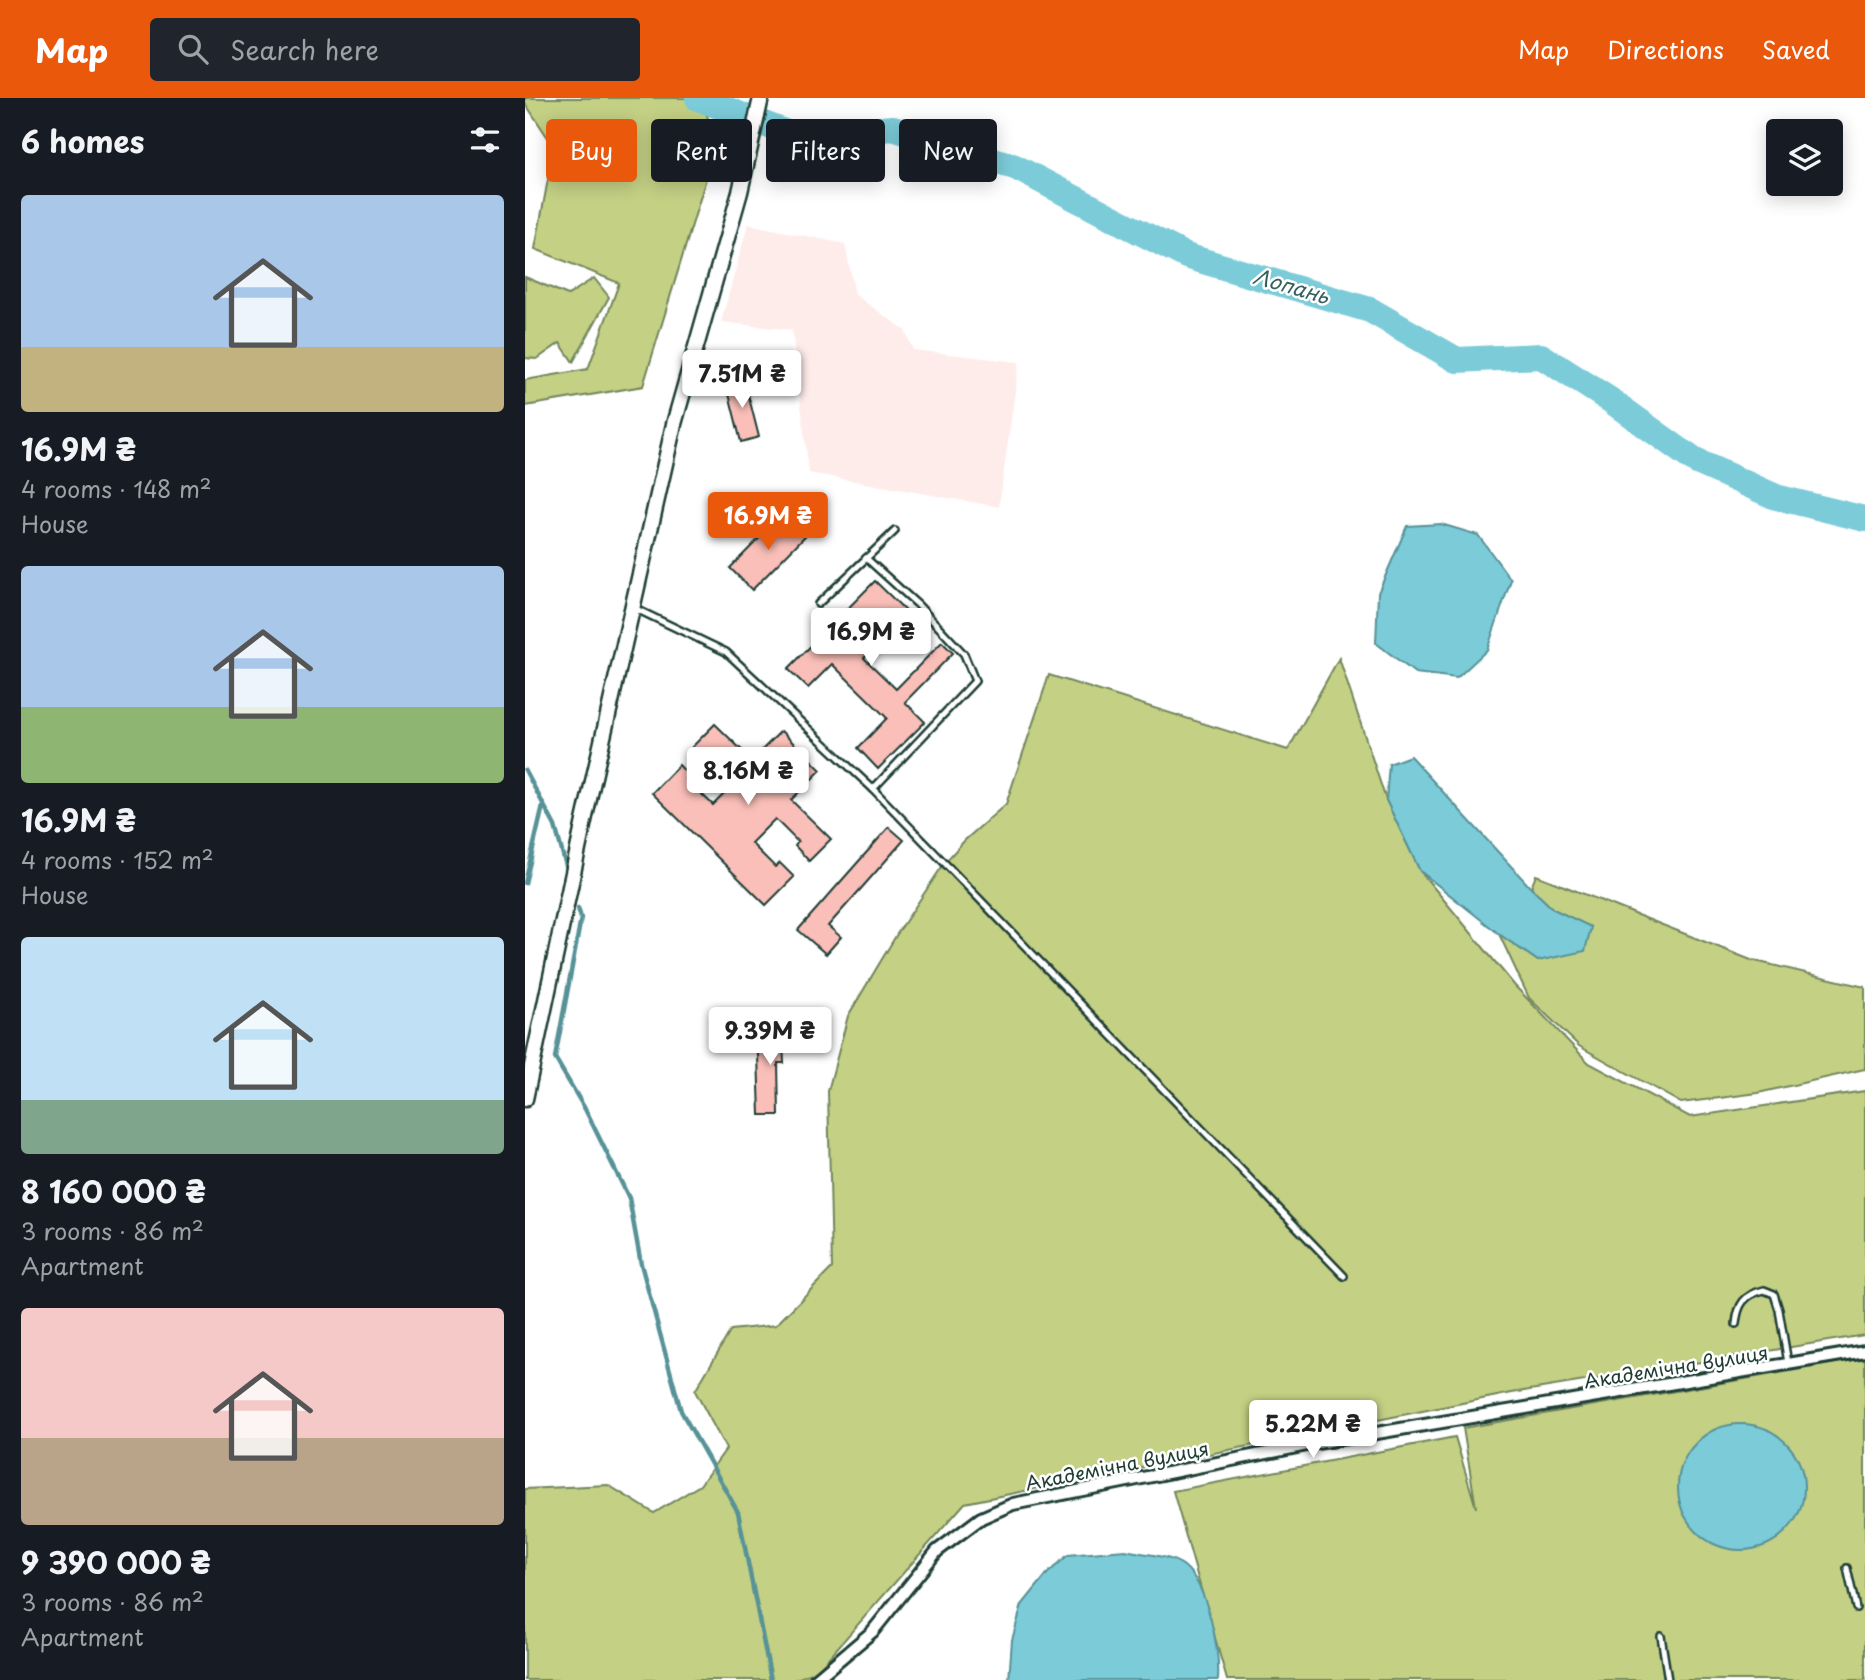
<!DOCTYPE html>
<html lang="en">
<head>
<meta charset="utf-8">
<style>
  body { margin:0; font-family:"Playpen Sans",sans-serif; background:#20242c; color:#f1f3f6; height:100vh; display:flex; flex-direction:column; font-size:26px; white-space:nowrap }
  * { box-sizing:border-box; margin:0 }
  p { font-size:23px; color:#9ea1a6 }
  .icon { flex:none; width:38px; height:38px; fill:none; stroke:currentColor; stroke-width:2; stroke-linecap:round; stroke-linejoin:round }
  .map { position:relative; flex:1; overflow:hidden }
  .drawer { display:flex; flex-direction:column; background:#171b24; width:525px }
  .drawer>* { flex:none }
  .banner { position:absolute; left:21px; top:21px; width:665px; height:63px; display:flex; gap:14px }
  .controls { position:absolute; left:1241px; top:21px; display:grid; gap:14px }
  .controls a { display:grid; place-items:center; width:77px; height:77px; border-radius:7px; background:#171b24; box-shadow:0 4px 18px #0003; font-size:35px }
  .price { position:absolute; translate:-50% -60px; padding:0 16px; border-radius:7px; background:#fff; color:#222; font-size:23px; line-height:46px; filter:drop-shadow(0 2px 4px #0008) }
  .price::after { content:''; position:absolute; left:50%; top:42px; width:21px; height:16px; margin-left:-10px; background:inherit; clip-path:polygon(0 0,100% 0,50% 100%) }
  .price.active { background:#ea580c; color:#fff }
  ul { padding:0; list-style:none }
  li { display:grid; align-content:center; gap:14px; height:371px; padding:0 21px }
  li span { display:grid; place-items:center; height:217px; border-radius:7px; color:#555 }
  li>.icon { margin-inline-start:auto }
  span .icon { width:126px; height:126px; fill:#fffc; stroke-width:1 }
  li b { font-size:30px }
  h2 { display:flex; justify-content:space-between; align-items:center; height:84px; padding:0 21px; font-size:30px }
  .pill { padding:0 24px; border-radius:7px; background:#171b24; box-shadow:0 4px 18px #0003; font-size:24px; line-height:63px }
  .pill.active { background:#ea580c; color:#fff }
  header { display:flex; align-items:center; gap:42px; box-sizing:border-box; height:98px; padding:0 35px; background:#ea580c; color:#fff }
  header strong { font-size:33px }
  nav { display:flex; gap:38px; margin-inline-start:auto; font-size:24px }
  .search { width:490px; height:63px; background:#20242c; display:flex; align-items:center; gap:18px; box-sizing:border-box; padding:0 24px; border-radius:7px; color:#9ea1a6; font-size:26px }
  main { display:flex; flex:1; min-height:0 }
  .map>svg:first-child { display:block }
  .built { fill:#feecea }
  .green { fill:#c4d084; stroke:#72865c; stroke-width:2 }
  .water { fill:#7ccbd9; stroke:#579297; stroke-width:2 }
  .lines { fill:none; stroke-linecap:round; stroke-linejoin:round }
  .stream { stroke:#579297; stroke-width:4.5 }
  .river { stroke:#7ccbd9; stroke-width:26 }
  .building { fill:#fbbfb9; stroke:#1f3d34; stroke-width:2 }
  .service-casing { stroke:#1f3d34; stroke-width:10 }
  .minor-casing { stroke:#1f3d34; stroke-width:16 }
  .tertiary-casing { stroke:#1f3d34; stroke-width:19 }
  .service { stroke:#fff; stroke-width:5 }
  .minor { stroke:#fff; stroke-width:10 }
  .tertiary { stroke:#fff; stroke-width:14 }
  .labels { text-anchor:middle; stroke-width:5; stroke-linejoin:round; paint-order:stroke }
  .street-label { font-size:19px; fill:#1f3d34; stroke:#fff }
  .water-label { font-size:21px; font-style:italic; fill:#36605d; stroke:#fff }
</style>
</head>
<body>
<header>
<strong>Map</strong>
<div class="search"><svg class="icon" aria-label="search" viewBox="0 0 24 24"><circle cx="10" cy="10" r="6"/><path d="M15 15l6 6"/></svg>Search here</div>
<nav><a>Map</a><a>Directions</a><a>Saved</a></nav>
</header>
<main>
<section class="drawer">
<h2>6 homes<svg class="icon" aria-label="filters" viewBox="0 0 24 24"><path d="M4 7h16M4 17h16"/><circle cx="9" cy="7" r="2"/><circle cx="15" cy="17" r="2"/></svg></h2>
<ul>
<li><span style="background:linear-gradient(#a9c7e8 70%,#c2b280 0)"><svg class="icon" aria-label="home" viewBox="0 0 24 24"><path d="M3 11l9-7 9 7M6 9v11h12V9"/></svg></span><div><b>16.9M ₴</b><p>4 rooms · 148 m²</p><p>House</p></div></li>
<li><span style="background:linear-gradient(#a9c7e8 65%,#8fb573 0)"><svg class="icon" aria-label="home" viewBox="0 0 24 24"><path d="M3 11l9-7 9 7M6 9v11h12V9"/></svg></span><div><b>16.9M ₴</b><p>4 rooms · 152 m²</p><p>House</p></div></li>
<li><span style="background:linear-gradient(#bfe0f5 75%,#7fa58c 0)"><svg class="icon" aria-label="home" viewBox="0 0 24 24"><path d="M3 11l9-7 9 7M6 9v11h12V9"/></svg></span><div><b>8 160 000 ₴</b><p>3 rooms · 86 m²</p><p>Apartment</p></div></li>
<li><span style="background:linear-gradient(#f6c9c9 60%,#b9a48a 0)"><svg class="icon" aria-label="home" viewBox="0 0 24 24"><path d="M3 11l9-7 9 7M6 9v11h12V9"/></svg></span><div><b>9 390 000 ₴</b><p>3 rooms · 86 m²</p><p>Apartment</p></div></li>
</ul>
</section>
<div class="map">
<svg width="1340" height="1582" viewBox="0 0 1340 1582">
  <rect width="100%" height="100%" fill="#fff"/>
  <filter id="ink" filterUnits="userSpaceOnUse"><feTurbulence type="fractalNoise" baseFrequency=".0143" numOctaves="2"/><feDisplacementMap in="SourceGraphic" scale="14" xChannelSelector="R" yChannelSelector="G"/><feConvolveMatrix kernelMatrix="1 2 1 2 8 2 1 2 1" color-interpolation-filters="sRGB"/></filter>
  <g filter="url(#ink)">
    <polygon class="built" points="223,126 320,146 330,197 380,232 388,252 494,264 474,409 284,375 267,232 196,224"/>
    <g class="green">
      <polygon points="0,0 177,0 191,48 118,288 0,308 0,282 63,271 94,185 10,151 29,49 0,5"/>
      <polygon points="0,179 43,197 69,180 84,199 48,264 35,245 12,261 0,260"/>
      <polygon points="814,560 861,702 895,773 990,888 1064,965 1165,1019 1340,993 1340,1237 987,1295 440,1405 292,1573 269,1582 0,1582 0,1391 83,1387 129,1415 175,1387 201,1351 170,1293 206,1232 251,1227 307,1170 303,993 323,918 372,836 420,764 440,742 481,706 524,577 763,652"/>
      <polygon points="1011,777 1226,862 1340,889 1340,971 1233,995 1156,1005 1054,948 1004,900 974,836 1013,863 1065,829 1028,811 1006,790"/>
      <polygon points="1340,1260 1340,1582 702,1582 648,1393 930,1339 951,1410 938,1330"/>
    </g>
    <g class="water">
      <polygon points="916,426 953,437 986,482 962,552 932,580 890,575 851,545 853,495 882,428"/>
      <polygon points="885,658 1006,790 1028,811 1066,829 1060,853 1013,863 974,836 895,773 861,702 864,666"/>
      <circle cx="1216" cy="1389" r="63"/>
      <path d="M600 1452C617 1456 645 1457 659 1468 683 1487 695 1553 693 1582H484L487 1542 497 1507 522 1476 543 1457Z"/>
    </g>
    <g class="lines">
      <g class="stream">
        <polyline points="0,672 30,728 41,768"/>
        <polyline points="0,785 18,708"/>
        <polyline points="53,810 56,820 30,960 60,1011 104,1100 116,1166 156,1313 213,1414 246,1582"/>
      </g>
      <polyline class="river" points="173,0 272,39 368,30 490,69 661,158 845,212 932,262 1016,258 1085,302 1170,363 1251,399 1340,421"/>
    </g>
    <g class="building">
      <polygon points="219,280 234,339 216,344 201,284"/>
      <polygon points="258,416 280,438 227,492 205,470"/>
      <polygon points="350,483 383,515 339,560 371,591 417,544 428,555 380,604 400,624 353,671 333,650 362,620 307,566 283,590 263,571"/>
      <polygon points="190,626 227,662 256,633 296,672 266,702 306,741 284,763 270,748 273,744 250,721 226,745 250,769 255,765 269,779 241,807 127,695 154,667 164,678 161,681 188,707 212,683 186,658 181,663 167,649"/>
      <polygon points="364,729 379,742 303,828 316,839 301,856 273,832"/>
      <polygon points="257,926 259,965 253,965 254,1017 235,1017 232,927"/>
    </g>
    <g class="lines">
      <g class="service-casing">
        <g id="service">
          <polyline points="341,460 393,507 439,556 450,583 348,691"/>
          <polyline points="293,506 370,433"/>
          <polyline points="109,510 201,554 348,691 819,1178"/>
          <path d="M1211 1226C1213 1206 1219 1197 1239 1192L1249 1196 1254 1212 1263 1265"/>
          <polyline points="1322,1470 1331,1510"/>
          <polyline points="1136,1538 1143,1582"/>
        </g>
      </g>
      <g class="minor-casing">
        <polyline id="minor" points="290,1582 347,1534 412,1453 456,1420 488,1406 792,1345 1340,1253"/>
      </g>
      <g class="tertiary-casing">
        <polyline id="tertiary" points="0,1001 59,723 149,326 215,94 236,0"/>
      </g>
      <use href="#service" class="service"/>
      <use href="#minor" class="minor"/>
      <use href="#tertiary" class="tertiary"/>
    </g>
  </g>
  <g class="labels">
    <g class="street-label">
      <text transform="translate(1151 1269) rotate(-9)" y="7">Академічна вулиця</text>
      <text transform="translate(592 1368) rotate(-11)" y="7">Академічна вулиця</text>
    </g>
    <g class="water-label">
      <text transform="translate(766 189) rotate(16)" y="7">Лопань</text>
    </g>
  </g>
</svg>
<div class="controls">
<a><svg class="icon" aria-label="layers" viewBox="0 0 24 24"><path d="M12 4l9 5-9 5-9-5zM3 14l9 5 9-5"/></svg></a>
</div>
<b class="price" style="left:217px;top:312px">7.51M ₴</b>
<b class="price active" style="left:243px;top:454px">16.9M ₴</b>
<b class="price" style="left:346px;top:570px">16.9M ₴</b>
<b class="price" style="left:223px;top:709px">8.16M ₴</b>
<b class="price" style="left:245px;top:969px">9.39M ₴</b>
<b class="price" style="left:788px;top:1362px">5.22M ₴</b>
<div class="banner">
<a class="pill active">Buy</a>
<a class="pill">Rent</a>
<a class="pill">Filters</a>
<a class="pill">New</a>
</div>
</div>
</main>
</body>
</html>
